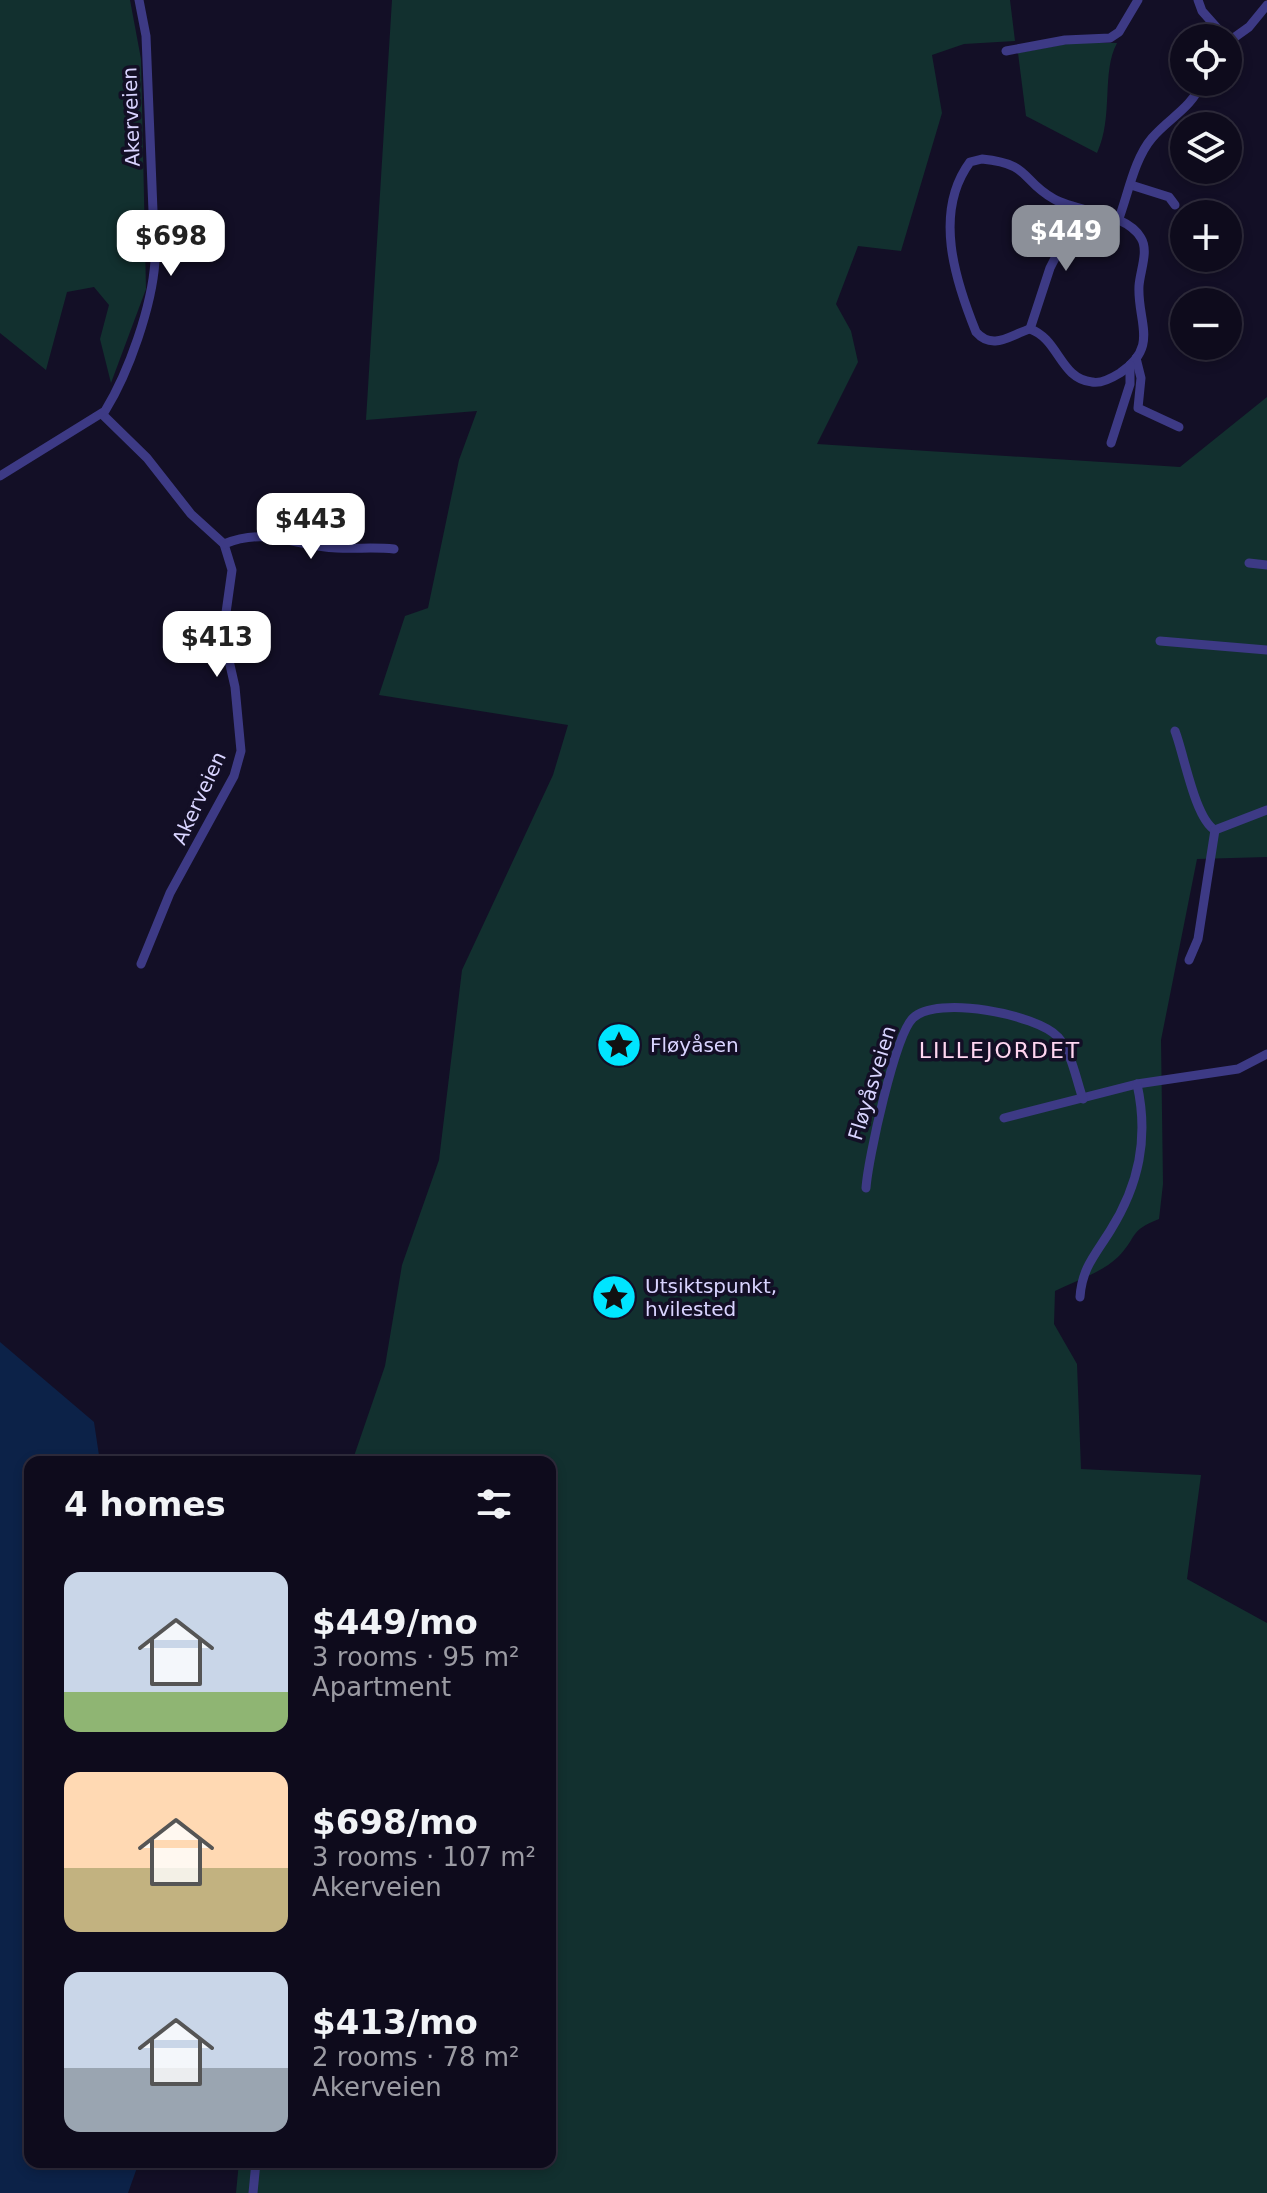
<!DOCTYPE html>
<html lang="en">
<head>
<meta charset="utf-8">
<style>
  body { margin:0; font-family:"DejaVu Sans",sans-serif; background:#171425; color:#f1f3f6; height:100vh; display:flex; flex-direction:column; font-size:30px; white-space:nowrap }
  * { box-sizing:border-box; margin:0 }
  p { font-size:26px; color:#9b9ba3 }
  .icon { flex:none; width:44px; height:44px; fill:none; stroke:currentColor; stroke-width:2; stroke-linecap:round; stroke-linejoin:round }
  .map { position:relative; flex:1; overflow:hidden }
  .sheet { position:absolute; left:24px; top:1456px; width:532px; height:712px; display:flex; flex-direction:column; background:#0e0b1c; border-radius:16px; box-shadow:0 4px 12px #0003,0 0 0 2px #2e2b3b }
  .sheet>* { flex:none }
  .tools { position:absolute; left:1170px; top:24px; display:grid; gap:16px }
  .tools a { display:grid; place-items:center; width:72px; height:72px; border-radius:50%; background:#0e0b1c; box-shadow:0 4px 12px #0003,0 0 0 2px #2e2b3b; font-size:40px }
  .price { position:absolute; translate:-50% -68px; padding:0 18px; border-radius:16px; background:#fff; color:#222; font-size:26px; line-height:52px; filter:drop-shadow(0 2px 4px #0008) }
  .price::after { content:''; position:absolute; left:50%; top:48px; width:24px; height:18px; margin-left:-12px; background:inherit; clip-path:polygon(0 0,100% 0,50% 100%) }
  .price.current { background:#8c9099; color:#fff }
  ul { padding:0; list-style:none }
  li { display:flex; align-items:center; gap:24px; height:200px; padding:0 40px }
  li span { display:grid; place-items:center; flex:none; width:224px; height:160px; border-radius:16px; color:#555 }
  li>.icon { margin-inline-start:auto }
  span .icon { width:96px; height:96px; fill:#fffc; stroke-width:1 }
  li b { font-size:34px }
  h2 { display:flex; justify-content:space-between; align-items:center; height:96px; padding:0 40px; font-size:34px }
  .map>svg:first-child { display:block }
  .green { fill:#12302f }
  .water { fill:#0c2248 }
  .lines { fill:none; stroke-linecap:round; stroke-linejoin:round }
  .street { stroke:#3d3a85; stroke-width:9 }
  .labels { text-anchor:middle; stroke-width:7; stroke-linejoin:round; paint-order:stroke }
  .street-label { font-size:20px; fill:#d9d4ff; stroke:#130f26 }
  .poi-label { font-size:20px; fill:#d9d4ff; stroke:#130f26; text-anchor:start }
  .neighbourhood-label { font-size:22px; letter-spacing:2px; fill:#ffd6f0; stroke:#130f26 }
</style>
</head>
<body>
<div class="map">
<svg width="1267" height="2193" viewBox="0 0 1267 2193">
  <rect width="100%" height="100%" fill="#130f26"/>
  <g class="green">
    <polygon points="0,0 130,0 141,59 146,289 111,383 100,339 109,305 94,287 67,292 46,370 0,333"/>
    <path d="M392 0H1010L1015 41 964 44 932 55 942 113 901 251 858 246 836 304 851 331 858 362 817 444 1180 467 1267 397V857L1197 859 1161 1040 1163 1184 1159 1219C1128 1231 1138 1237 1118 1257 1101 1273 1075 1281 1055 1291L1054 1324 1077 1364 1081 1469 1201 1475 1187 1579 1267 1623V2193H236L239 2162H550V1462H352L385 1366 402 1265 439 1160 462 970 553 775 568 725 379 695 405 616 428 608 459 460 477 411 366 420Z"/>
    <path d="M1072 43H1117C1101 73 1114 116 1097 153L1026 116 1018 53Z"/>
  </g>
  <polygon class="water" points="0,1342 94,1422 100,1462 30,1462 30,2162 139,2162 128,2193 0,2193"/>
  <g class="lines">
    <g class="street">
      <polyline points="1198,0 1202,11 1226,38"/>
      <polyline points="1228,42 1249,27 1267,5"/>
      <polyline points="1006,51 1065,40 1110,38 1119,32 1138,0"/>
      <path d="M982 159C1032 164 1020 180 1054 199 1079 213 1126 212 1141 238 1149 251 1140 271 1139 286 1137 322 1160 346 1120 373 1112 378 1101 384 1092 382 1060 379 1059 339 1030 329 1010 335 993 351 976 332 955 280 933 212 970 162Z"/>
      <polyline points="1131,185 1169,197 1175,205"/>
      <path d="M1118 221C1128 195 1134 159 1152 138 1170 117 1191 109 1202 82"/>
      <polyline points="1030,329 1050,268 1080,209"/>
      <polyline points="1136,358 1141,378 1138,408 1179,427"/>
      <polyline points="102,414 147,458 191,514 224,544 232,570 223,634 235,687 241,751 234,776 170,893 141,964"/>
      <polyline points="1111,443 1130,384 1130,365"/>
      <path d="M0 476 105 411C129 372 152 306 155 261L146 36 139 0"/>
      <path d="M224 544C269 526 295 547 337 548 356 549 375 547 394 549"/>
      <polyline points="1249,563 1267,565"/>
      <polyline points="1160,641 1267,650"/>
      <path d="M1175 731C1184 754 1195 819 1215 830"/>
      <polyline points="1215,830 1267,810"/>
      <polyline points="1189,960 1198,939 1215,830"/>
      <polyline points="1004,1118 1137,1084 1238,1069 1267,1054"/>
      <path d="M866 1188C868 1159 895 1035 913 1018 937 995 1036 1014 1058 1037 1072 1053 1076 1079 1083 1099"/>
      <path d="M1080 1297C1082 1268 1095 1255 1110 1231 1139 1185 1149 1138 1137 1084"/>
      <polyline points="253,2193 256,2162"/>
    </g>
  </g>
  <defs>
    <g id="sight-disc" transform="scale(2.3)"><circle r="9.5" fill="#00e5ff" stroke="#130f26"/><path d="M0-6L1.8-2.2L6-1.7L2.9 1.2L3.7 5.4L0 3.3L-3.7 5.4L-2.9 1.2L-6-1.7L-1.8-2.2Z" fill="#111"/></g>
  </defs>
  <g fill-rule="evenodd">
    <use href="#sight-disc" x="619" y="1045"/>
    <use href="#sight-disc" x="614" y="1297"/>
  </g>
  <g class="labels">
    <g class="street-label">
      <text transform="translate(131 117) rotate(-92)" y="7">Akerveien</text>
      <text transform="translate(199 798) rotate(-65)" y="7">Akerveien</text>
      <text transform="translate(872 1083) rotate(-73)" y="7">Fløyåsveien</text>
    </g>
    <g class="poi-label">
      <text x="650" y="1052">Fløyåsen</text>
      <text x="645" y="1293">Utsiktspunkt,<tspan x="645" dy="23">hvilested</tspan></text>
    </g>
    <g class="neighbourhood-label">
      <text x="1000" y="1058">LILLEJORDET</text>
    </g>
  </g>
</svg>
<div class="tools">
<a><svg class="icon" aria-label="locate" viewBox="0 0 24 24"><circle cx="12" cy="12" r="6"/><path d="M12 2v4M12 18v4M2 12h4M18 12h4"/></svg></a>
<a><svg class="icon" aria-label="layers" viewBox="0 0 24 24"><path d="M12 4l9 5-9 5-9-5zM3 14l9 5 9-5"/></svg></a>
<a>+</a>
<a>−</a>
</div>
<b class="price current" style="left:1066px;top:273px">$449</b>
<b class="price" style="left:171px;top:278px">$698</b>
<b class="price" style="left:311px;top:561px">$443</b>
<b class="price" style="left:217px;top:679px">$413</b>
<section class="sheet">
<h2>4 homes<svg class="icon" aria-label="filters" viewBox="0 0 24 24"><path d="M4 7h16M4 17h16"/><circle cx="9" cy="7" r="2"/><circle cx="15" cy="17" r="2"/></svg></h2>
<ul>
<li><span style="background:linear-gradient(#c9d6e8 75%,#8fb573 0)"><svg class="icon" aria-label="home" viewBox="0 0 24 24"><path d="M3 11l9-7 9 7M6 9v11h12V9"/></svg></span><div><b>$449/mo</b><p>3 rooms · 95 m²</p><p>Apartment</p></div></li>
<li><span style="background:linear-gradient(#ffd9b3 60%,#c2b280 0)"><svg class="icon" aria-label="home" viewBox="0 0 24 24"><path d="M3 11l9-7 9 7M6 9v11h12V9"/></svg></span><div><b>$698/mo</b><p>3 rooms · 107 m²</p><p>Akerveien</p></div></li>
<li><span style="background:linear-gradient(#c9d6e8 60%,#9aa5b1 0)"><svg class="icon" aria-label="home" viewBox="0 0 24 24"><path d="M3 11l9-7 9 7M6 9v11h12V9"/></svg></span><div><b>$413/mo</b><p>2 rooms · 78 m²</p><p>Akerveien</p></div></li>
</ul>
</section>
</div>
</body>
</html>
